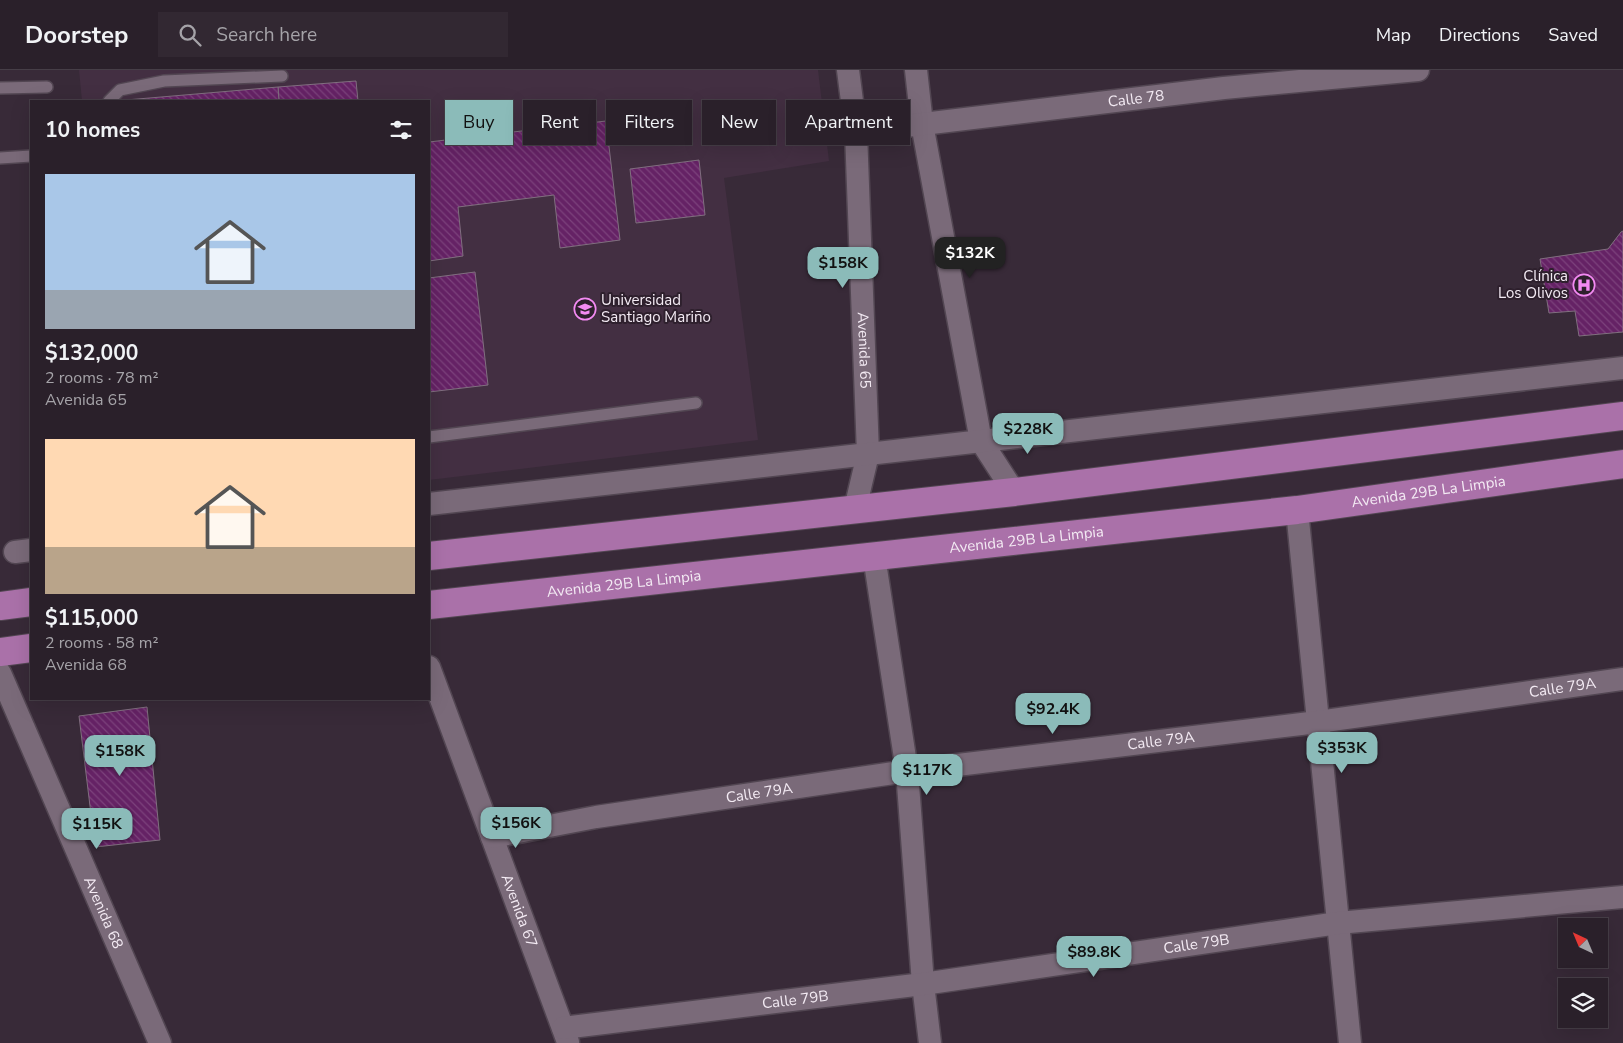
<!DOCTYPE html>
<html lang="en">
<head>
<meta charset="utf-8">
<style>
  body { margin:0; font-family:"Nunito Sans",sans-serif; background:#322832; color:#f1f3f6; height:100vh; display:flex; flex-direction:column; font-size:19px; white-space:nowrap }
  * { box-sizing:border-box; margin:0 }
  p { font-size:16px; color:#a5a3a8 }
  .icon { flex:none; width:28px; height:28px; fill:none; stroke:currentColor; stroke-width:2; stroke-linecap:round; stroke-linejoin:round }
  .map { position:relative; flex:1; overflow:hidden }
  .side { position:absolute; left:30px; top:30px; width:400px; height:600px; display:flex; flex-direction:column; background:#2a202a; border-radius:0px; box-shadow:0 5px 20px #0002,0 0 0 1px #463e47 }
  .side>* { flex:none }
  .banner { position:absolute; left:445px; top:30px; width:475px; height:45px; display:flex; gap:10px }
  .needle { width:32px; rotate:316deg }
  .controls { position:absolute; left:1558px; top:848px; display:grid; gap:10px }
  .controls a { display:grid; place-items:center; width:50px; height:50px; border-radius:0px; background:#2a202a; box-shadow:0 5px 20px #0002,0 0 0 1px #463e47; font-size:25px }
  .price { position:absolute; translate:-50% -42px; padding:0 11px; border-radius:10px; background:#8bbbb9; color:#111; font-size:16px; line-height:32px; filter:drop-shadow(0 1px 2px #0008) }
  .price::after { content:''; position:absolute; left:50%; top:30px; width:15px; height:11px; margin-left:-8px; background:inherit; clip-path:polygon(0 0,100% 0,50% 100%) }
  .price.current { background:#222; color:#fff }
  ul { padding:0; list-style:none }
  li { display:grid; align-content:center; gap:10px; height:265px; padding:0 15px }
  li span { display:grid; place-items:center; height:155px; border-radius:0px; color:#555 }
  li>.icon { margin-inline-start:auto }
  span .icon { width:90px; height:90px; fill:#fffc; stroke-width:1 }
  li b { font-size:21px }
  h2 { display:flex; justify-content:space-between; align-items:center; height:60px; padding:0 15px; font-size:21px }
  .chip { padding:0 18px; border-radius:0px; background:#2a202a; box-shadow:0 5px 20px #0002,0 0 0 1px #463e47; font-size:18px; line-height:45px }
  .chip.current { background:#8bbbb9; color:#111 }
  header { display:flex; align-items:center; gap:30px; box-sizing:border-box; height:70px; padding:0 25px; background:#2a202a; border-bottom:1px solid #463e47 }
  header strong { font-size:24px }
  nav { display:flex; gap:28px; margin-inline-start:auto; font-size:18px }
  .search { width:350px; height:45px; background:#322832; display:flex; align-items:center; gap:12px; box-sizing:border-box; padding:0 18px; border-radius:0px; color:#a5a3a8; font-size:19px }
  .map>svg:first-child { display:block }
  .built { fill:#432f42 }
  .building { fill:url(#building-back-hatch); stroke:#806f7f }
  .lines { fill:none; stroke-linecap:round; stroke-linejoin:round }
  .service-casing { stroke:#524652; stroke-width:14 }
  .minor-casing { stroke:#524652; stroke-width:25 }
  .primary-casing { stroke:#524652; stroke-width:30 }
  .service { stroke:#7a6a79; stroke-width:11 }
  .minor { stroke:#7a6a79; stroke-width:22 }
  .primary { stroke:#aa71a9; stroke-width:28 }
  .labels { text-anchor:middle; stroke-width:4; stroke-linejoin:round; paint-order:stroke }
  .street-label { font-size:15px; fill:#f3eaf3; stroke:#2e202d }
  .poi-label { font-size:15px; fill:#f3eaf3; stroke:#2e202d; text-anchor:end }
</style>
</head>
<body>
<header>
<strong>Doorstep</strong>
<div class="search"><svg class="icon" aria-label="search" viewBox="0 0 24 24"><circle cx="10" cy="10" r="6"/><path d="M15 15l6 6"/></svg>Search here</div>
<nav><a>Map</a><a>Directions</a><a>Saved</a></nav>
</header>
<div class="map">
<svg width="1623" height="973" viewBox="0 0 1623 973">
  <defs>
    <pattern id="building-back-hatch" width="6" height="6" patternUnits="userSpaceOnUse" patternTransform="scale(1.25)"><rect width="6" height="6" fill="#652265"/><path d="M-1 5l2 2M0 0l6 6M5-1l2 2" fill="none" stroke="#7c427c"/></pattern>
  </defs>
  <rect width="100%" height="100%" fill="#382a38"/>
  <polygon class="built" points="79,0 818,0 829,91 724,108 758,370 429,410 429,31 82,31"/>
  <g class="building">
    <polygon points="356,11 358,31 279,31 278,17"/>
    <polygon points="278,17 279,31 126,31 126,30"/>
    <polygon points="606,51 620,170 560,178 554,125 458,137 463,186 429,191 429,72"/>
    <polygon points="699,90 705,145 636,153 630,99"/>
    <polygon points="1623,161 1623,262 1579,266 1575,241 1549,243 1540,189 1608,179 1621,162"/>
    <polygon points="475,202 488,315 429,322 429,208"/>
    <polygon points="147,637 160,770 95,777 79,646"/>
  </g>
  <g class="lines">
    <g class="service-casing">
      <g id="service">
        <polyline points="0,18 47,17"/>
        <polyline points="109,31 120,20 164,11 282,6"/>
        <polyline points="0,88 31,86"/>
        <polyline points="429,367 696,333"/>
      </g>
    </g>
    <g class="minor-casing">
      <g id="minor">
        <path id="s1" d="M848 0 856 62 868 384 855 439"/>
        <polyline points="916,0 922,54 981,371 1014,422"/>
        <path id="s2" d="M856 62 1224 18 1418 0"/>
        <polyline points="429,434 1623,298"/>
        <polyline points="1297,440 1350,973"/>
        <polyline points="15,482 31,480"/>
        <polyline points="874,486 907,701 923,914 930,973"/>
        <path id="s3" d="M429 597 568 972"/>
        <path id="s4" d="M0 603 160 973"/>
        <path id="s5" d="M492 767 596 747 907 701 1318 652 1623 609"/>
        <path id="s6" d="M563 958 923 914 1338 853 1623 827"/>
      </g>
    </g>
    <g class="primary-casing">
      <g id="primary">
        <polyline points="429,486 1014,422 1623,346"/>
        <path id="s7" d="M429 535 1297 440 1623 394"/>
        <polyline points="0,536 31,532"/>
        <polyline points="0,582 31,578"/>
      </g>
    </g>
    <use href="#service" class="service"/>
    <use href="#minor" class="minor"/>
    <use href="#primary" class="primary"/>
  </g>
  <defs>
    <g id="hospital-ring" transform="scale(1.125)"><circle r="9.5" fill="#2e202d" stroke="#f38af2" stroke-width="1.5"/><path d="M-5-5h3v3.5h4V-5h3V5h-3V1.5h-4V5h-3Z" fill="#f38af2"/></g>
    <g id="university-ring" transform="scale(1.125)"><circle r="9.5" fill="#2e202d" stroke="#f38af2" stroke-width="1.5"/><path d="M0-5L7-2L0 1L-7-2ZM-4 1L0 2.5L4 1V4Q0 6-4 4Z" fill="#f38af2"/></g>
  </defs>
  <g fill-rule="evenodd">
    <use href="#hospital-ring" x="1584" y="215"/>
    <use href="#university-ring" x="585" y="239"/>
  </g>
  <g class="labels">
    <g class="street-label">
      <text dy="5" stroke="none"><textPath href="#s2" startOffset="282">Calle 78</textPath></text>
      <text dy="5" stroke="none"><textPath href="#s1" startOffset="281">Avenida 65</textPath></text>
      <text dy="5" stroke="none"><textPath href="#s7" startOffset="1006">Avenida 29B La Limpia</textPath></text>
      <text dy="5" stroke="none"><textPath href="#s7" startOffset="601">Avenida 29B La Limpia</textPath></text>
      <text dy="5" stroke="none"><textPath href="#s7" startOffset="196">Avenida 29B La Limpia</textPath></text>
      <text dy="5" stroke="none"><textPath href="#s5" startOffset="1081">Calle 79A</textPath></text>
      <text dy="5" stroke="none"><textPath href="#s5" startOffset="676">Calle 79A</textPath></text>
      <text dy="5" stroke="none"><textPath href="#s5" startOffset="271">Calle 79A</textPath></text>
      <text dy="5" stroke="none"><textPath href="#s3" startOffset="260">Avenida 67</textPath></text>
      <text dy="5" stroke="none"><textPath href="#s4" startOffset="261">Avenida 68</textPath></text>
      <text dy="5" stroke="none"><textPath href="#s6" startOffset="639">Calle 79B</textPath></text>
      <text dy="5" stroke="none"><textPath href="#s6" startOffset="234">Calle 79B</textPath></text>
    </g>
    <g class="poi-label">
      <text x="1568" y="211">Clínica<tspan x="1568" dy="17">Los Olivos</tspan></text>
      <text x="601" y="235" text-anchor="start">Universidad<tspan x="601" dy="17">Santiago Mariño</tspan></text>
    </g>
  </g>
</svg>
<div class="controls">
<a><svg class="needle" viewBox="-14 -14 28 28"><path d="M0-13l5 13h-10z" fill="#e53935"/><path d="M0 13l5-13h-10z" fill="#a5a3a8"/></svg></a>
<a><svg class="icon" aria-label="layers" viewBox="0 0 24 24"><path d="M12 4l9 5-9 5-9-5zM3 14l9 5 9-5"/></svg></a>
</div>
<b class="price current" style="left:970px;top:209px">$132K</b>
<b class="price" style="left:843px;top:219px">$158K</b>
<b class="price" style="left:1028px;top:385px">$228K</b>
<b class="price" style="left:1053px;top:665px">$92.4K</b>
<b class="price" style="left:1342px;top:704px">$353K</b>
<b class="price" style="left:120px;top:707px">$158K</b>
<b class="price" style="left:927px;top:726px">$117K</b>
<b class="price" style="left:516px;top:779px">$156K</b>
<b class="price" style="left:97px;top:780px">$115K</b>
<b class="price" style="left:1094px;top:908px">$89.8K</b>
<div class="banner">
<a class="chip current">Buy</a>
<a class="chip">Rent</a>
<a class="chip">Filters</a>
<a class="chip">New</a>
<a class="chip">Apartment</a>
</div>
<section class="side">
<h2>10 homes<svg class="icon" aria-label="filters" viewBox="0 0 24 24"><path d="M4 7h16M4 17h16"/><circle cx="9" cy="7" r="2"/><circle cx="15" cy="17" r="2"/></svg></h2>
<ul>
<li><span style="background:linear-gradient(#a9c7e8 75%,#9aa5b1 0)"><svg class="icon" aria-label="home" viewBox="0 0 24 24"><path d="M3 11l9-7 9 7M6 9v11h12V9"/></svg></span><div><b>$132,000</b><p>2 rooms · 78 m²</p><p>Avenida 65</p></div></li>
<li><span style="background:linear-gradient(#ffd9b3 70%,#b9a48a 0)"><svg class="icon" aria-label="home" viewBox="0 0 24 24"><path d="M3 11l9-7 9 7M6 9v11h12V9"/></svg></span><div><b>$115,000</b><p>2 rooms · 58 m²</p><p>Avenida 68</p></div></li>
</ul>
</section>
</div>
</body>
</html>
